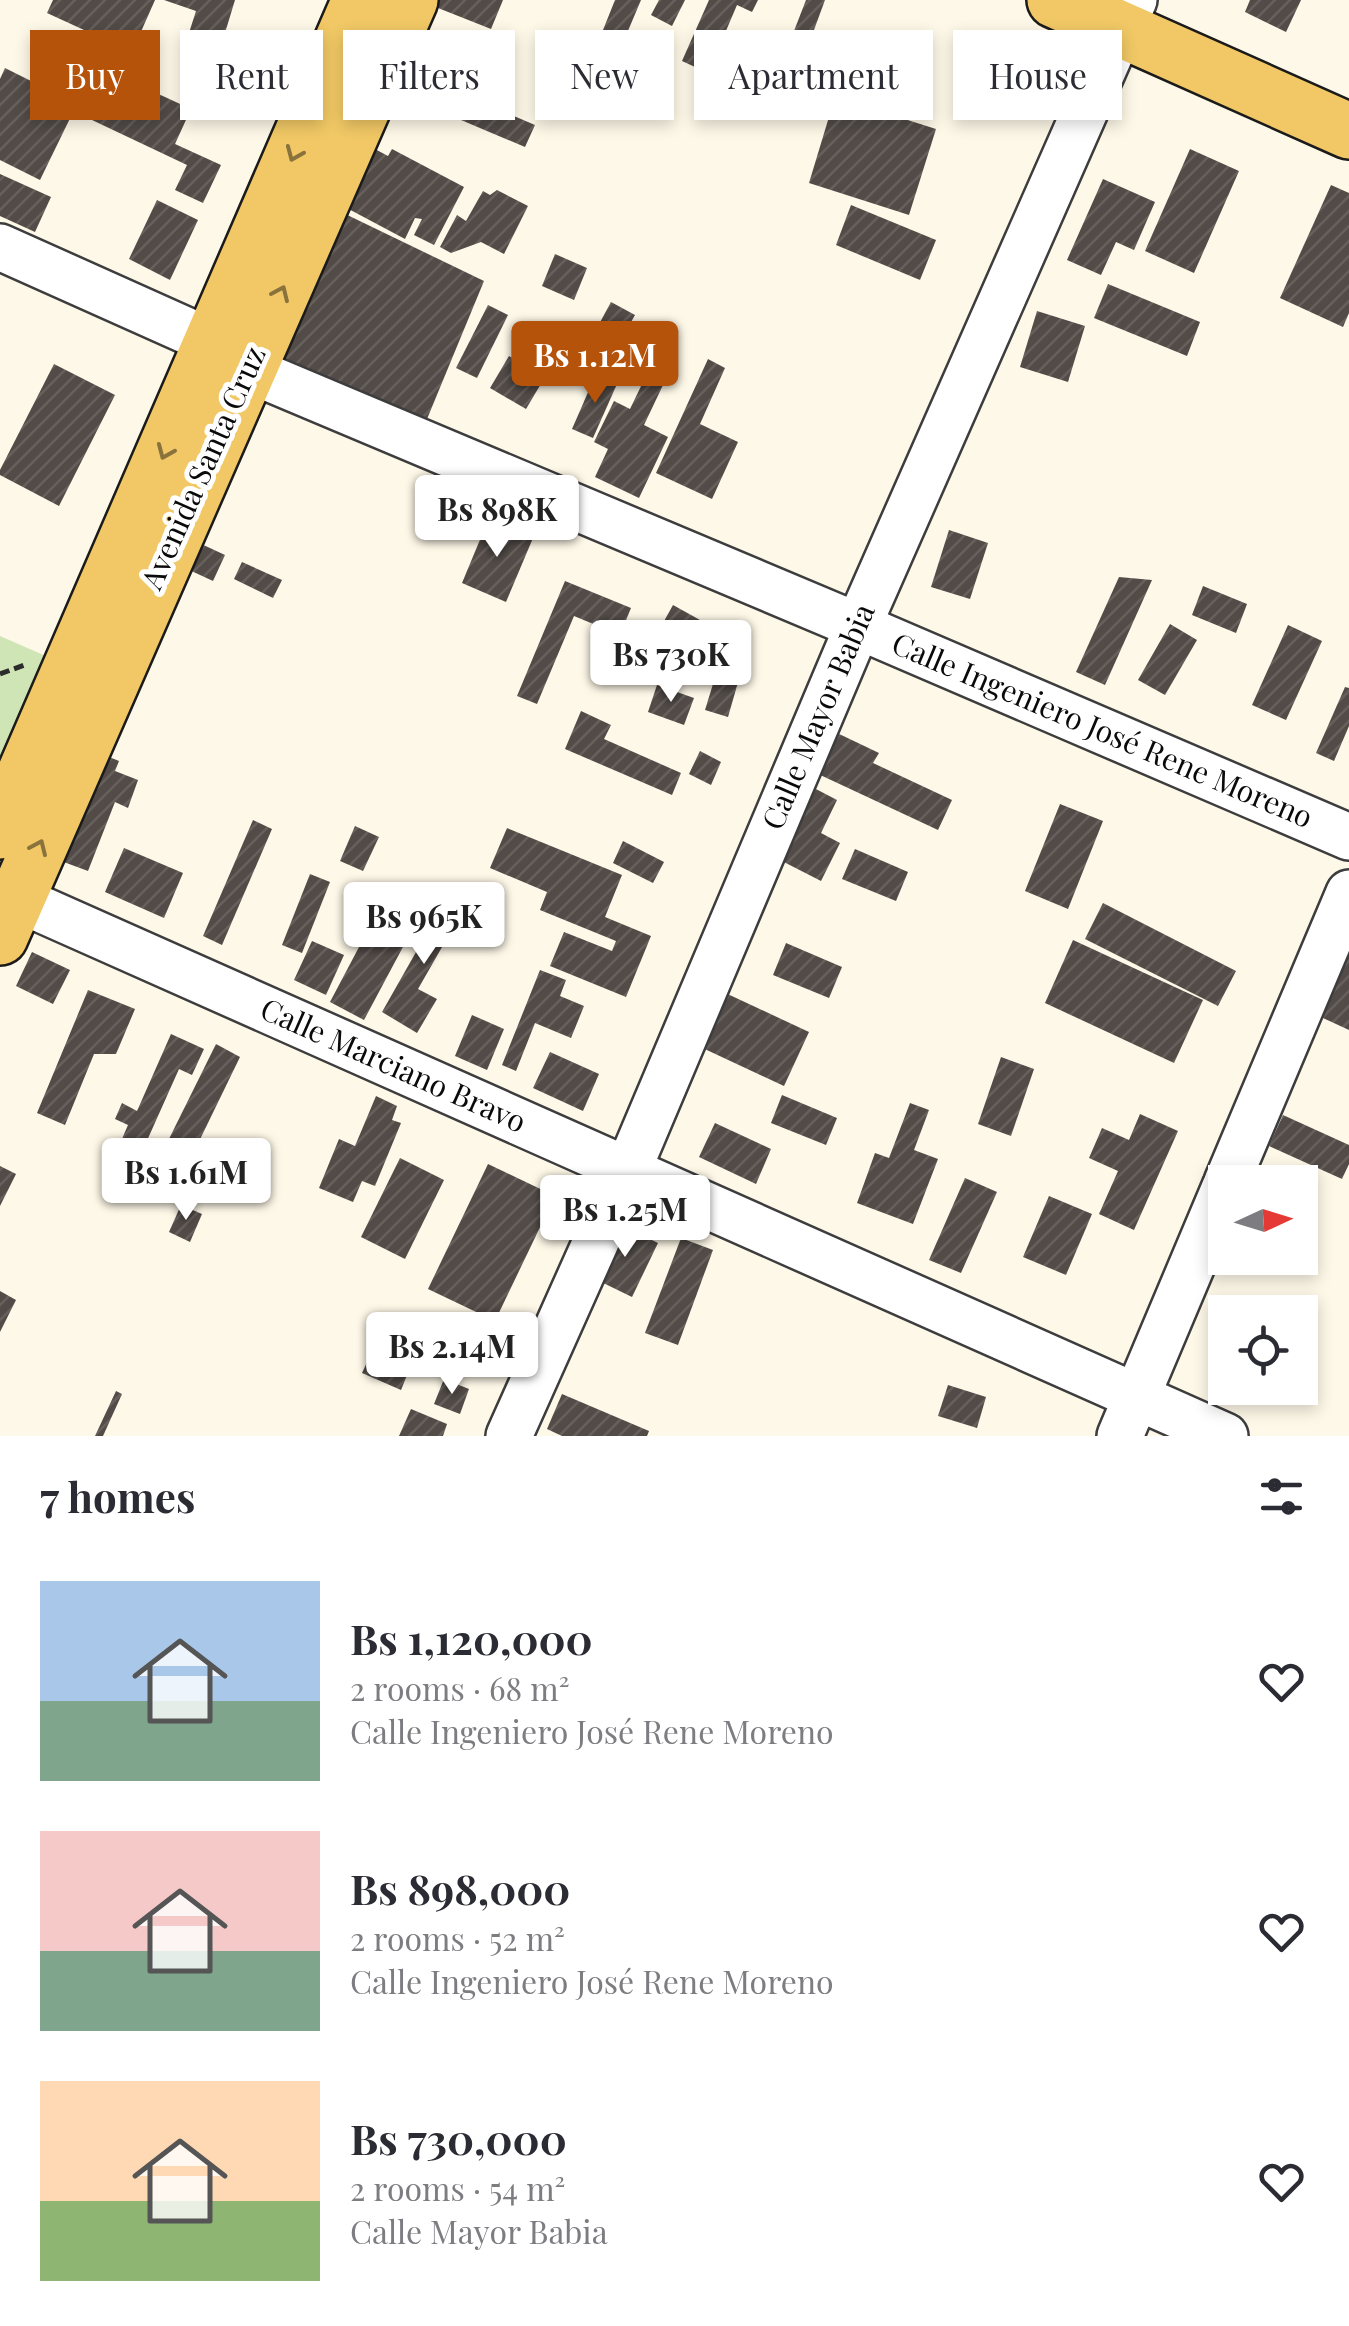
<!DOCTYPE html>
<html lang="en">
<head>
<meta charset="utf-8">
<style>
  body { margin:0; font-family:"Playfair Display",serif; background:#f7f7f7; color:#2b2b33; height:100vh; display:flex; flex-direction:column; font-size:38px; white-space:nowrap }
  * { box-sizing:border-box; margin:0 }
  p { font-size:32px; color:#7c7c81 }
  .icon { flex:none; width:55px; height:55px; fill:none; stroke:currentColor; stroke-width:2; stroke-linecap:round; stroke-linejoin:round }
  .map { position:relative; height:1436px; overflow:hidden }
  .side { display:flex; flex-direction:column; background:#fff; flex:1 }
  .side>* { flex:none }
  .top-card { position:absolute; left:30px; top:30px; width:1290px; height:90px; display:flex; gap:20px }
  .needle { width:65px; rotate:86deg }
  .controls { position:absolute; left:1208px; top:1165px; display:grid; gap:20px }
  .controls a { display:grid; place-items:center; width:110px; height:110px; border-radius:0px; background:#fff; box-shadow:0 5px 15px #0003; font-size:50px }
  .price { position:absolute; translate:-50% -85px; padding:0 22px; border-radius:10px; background:#fff; color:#222; font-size:32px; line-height:65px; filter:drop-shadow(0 2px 5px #0008) }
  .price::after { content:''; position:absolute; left:50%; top:60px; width:30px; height:22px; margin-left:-15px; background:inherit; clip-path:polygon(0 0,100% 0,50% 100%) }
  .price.active { background:#b45309; color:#fff }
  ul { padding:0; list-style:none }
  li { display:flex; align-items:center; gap:30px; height:250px; padding:0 40px }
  li span { display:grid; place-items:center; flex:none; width:280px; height:200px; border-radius:0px; color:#555 }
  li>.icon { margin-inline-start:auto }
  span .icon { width:120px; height:120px; fill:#fffc; stroke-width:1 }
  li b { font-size:42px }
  h2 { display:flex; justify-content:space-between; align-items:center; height:120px; padding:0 40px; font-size:42px }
  .pill { padding:0 35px; border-radius:0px; background:#fff; box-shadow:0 5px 15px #0003; font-size:35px; line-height:90px }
  .pill.active { background:#b45309; color:#fff }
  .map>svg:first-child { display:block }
  .park { fill:#d0e5b5 }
  .building { fill:url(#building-hatch) }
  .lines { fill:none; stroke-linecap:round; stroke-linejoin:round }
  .minor-casing { stroke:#3d3d3d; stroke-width:50 }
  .major-casing { stroke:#1b1b1b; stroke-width:60 }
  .path { stroke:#2c2c2c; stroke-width:5; stroke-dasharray:10 5; stroke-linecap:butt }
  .minor { stroke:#fff; stroke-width:45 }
  .major { stroke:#f1c865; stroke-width:55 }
  .oneway { stroke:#89723c }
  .labels { text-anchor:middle; stroke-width:10; stroke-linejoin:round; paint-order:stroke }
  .street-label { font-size:30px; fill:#0a0a0a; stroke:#fff }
</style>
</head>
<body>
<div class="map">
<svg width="1349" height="1436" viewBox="0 0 1349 1436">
  <defs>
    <pattern id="building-hatch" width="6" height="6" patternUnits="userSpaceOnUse" patternTransform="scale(2.5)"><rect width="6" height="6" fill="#524b47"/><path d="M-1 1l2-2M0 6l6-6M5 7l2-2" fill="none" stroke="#66605d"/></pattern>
  </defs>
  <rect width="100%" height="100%" fill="#fef8e8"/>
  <polygon class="park" points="0,636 48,657 0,765"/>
  <g class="building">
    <polygon points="53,0 155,0 132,52 47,13"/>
    <polygon points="164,0 235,0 221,46 188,36 196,11"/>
    <polygon points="435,0 503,0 491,29 433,6"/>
    <polygon points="615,0 641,0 614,64 593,55"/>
    <polygon points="659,0 685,0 672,26 651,15"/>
    <polygon points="709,0 758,0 752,12 737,5 708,73 682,61"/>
    <polygon points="806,0 825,0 811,38 794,31"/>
    <polygon points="1250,0 1301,0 1286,32 1245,12"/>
    <polygon points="982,36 1016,50 1009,67 975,53"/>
    <polygon points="416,42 501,78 490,106 535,125 525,147 395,92"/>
    <polygon points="5,68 77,104 40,180 0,160 0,79"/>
    <polygon points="113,73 191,109 175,144 221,165 203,203 175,190 187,165 92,120"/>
    <polygon points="835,97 936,129 909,215 809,183"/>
    <polygon points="373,148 388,156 392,149 464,187 434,245 414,235 422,219 415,218 405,239 343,206"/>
    <polygon points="1190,149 1239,171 1194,273 1145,251"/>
    <polygon points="0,174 51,197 35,232 0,216"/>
    <polygon points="1103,179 1155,202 1134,250 1116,242 1101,275 1067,260"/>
    <polygon points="1331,185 1349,193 1349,313 1343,327 1280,298"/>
    <polygon points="497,190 528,206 504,254 481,242 451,253 440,247 457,215 466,221 483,191 490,195"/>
    <polygon points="157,200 198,220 170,280 129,259"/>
    <polygon points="851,205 936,240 920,280 836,245"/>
    <polygon points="339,211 484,281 420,436 265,370"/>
    <polygon points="555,254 587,268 574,300 542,286"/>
    <polygon points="1108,284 1200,322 1187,356 1094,318"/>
    <polygon points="611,302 635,315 614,352 591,339"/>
    <polygon points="488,305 508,315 477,378 456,368"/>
    <polygon points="1037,311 1085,326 1068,382 1020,367"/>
    <polygon points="657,353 674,362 644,425 668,437 639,498 595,477 608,449 594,442 614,401 630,409"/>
    <polygon points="509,356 545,377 526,409 490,388"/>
    <polygon points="708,359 725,368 700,424 738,442 712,499 656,473"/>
    <polygon points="54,364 115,395 59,506 0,475 0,470"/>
    <polygon points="596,374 617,384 593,438 572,429"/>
    <polygon points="489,518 533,538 506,602 462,583"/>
    <polygon points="949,530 988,543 970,599 931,587"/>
    <polygon points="197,542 225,555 213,581 185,568"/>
    <polygon points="242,562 282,580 273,598 234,579"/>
    <polygon points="1119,577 1152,580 1105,685 1076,672"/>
    <polygon points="565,581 631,608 620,635 574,616 537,704 517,696"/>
    <polygon points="1203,586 1247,604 1236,633 1192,615"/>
    <polygon points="673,605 700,620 684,647 658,632"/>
    <polygon points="1170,624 1197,640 1165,695 1138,680"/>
    <polygon points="1288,625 1322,641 1286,720 1252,705"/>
    <polygon points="721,658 743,665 728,717 705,710"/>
    <polygon points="657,685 694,698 684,725 648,712"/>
    <polygon points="1345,687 1349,688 1349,726 1334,761 1316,753"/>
    <polygon points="581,711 611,725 604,739 681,773 672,795 565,749"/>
    <polygon points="835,732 879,753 873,763 952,800 938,830 816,773"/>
    <polygon points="700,751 721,762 711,785 689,774"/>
    <polygon points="102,754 119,761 115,771 138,780 128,808 115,802 88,871 61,861"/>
    <polygon points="814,788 837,800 821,833 840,843 821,881 778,859"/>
    <polygon points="1060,804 1103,821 1068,909 1025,891"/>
    <polygon points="253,820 272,829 222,945 203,936"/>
    <polygon points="355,826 379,837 363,871 340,861"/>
    <polygon points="507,828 622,875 605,917 651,936 626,997 550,966 564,932 612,951 616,941 540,910 547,892 490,868"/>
    <polygon points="623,841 664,862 653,883 613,863"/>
    <polygon points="124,848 183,873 164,918 105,892"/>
    <polygon points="855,849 908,872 896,901 842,879"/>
    <polygon points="310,874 330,882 302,953 282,945"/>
    <polygon points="454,885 469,900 418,989 437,999 417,1033 382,1012"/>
    <polygon points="1103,903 1236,971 1218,1006 1085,939"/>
    <polygon points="378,911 412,930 364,1020 330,1002"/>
    <polygon points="1349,929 1349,1030 1310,1012"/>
    <polygon points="1073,940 1203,1000 1174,1063 1045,1003"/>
    <polygon points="312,941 344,955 326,995 294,980"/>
    <polygon points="786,943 842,967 829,998 773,975"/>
    <polygon points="32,952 70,970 53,1004 16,986"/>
    <polygon points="540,970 566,980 560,996 584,1006 571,1038 535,1023 516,1071 502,1065"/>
    <polygon points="88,990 135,1009 116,1054 94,1054 65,1125 37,1113"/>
    <polygon points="719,990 809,1032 784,1086 694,1044"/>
    <polygon points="472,1015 504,1029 487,1070 455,1056"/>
    <polygon points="171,1034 204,1049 192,1075 179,1069 137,1163 118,1148 128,1125 115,1119 122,1103 137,1111"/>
    <polygon points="216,1044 240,1057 189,1162 164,1149"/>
    <polygon points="550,1052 599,1074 583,1111 533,1088"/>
    <polygon points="1001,1057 1034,1069 1011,1136 978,1124"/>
    <polygon points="782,1095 837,1118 826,1145 771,1123"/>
    <polygon points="376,1096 397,1106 392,1120 401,1123 375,1186 362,1181 353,1202 319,1188 339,1139 355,1146"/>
    <polygon points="910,1103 929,1110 914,1150 938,1159 913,1224 857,1203 875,1153 889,1158"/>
    <polygon points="1140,1114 1178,1131 1134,1230 1099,1214 1118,1171 1089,1158 1102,1128 1129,1140"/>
    <polygon points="1283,1115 1349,1145 1349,1164 1342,1179 1269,1146"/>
    <polygon points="715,1123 771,1149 756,1184 699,1157"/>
    <polygon points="400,1158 444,1180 405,1259 361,1237"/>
    <polygon points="488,1164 555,1196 495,1321 428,1289"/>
    <polygon points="0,1166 16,1174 0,1206"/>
    <polygon points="965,1178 997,1192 961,1273 929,1260"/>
    <polygon points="1049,1196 1092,1214 1066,1275 1023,1257"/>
    <polygon points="181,1205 202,1214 190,1242 169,1232"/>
    <polygon points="619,1224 658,1243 632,1297 593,1278"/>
    <polygon points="681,1238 713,1250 678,1345 645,1333"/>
    <polygon points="0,1291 16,1300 0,1332"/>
    <polygon points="374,1347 412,1363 401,1390 362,1373"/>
    <polygon points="444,1379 469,1389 460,1414 434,1404"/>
    <polygon points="948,1385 986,1397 977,1428 938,1416"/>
    <polygon points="116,1391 122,1394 103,1436 95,1436"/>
    <polygon points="562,1394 649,1431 647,1436 562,1436 547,1429"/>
    <polygon points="411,1409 447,1424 443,1436 399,1436"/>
  </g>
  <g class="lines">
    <g class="minor-casing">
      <g id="minor">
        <polyline points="0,247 212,342"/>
        <polyline points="247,369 858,626 1349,837"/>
        <polyline points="0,891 1225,1436"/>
        <polyline points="1227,1182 1349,893"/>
        <polyline points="509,1436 628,1170 858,626 1134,0"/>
        <polyline points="1120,1436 1225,1187"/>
      </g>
    </g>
    <g class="major-casing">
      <g id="major">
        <polyline points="1055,0 1349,131"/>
        <polyline points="0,831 360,0"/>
        <polyline points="0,937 410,0"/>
      </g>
    </g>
    <polyline class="path" points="0,674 27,664"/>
    <use href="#minor" class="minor"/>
    <use href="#major" class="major"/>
  </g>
  <defs><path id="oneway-chevron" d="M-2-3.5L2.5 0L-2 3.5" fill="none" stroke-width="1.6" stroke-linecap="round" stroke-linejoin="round" transform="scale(2.5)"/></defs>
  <g class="oneway">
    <use href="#oneway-chevron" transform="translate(294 154) rotate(113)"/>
    <use href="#oneway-chevron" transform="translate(281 293) rotate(-66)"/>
    <use href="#oneway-chevron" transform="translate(165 452) rotate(113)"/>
    <use href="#oneway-chevron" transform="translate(39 847) rotate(-66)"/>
  </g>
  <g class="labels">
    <g class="street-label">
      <text transform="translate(204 468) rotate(-66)" y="10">Avenida Santa Cruz</text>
      <text transform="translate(819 717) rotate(-67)" y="10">Calle Mayor Babia</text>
      <text transform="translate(1102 731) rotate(23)" y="10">Calle Ingeniero José Rene Moreno</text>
      <text transform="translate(393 1066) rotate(24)" y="10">Calle Marciano Bravo</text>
    </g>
  </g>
</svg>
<div class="controls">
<a><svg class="needle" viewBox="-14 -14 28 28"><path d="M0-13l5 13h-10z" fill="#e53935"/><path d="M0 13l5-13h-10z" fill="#7c7c81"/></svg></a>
<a><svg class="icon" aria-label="locate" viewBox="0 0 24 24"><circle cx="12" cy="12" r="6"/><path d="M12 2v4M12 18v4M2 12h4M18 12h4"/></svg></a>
</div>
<b class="price active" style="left:595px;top:406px">Bs 1.12M</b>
<b class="price" style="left:497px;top:560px">Bs 898K</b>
<b class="price" style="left:671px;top:705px">Bs 730K</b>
<b class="price" style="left:424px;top:967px">Bs 965K</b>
<b class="price" style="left:186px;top:1223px">Bs 1.61M</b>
<b class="price" style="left:625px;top:1260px">Bs 1.25M</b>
<b class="price" style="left:452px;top:1397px">Bs 2.14M</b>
<div class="top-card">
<a class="pill active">Buy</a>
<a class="pill">Rent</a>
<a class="pill">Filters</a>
<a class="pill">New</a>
<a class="pill">Apartment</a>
<a class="pill">House</a>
</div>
</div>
<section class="side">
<h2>7 homes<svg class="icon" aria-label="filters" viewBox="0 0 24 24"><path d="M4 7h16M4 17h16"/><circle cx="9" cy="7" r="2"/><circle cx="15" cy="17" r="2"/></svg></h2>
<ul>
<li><span style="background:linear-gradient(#a9c7e8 60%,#7fa58c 0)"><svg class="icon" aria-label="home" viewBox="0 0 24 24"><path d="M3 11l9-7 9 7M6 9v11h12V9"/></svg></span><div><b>Bs 1,120,000</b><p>2 rooms · 68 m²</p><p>Calle Ingeniero José Rene Moreno</p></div><svg class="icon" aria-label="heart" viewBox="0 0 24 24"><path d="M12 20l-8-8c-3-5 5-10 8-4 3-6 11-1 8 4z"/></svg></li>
<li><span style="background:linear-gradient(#f6c9c9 60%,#7fa58c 0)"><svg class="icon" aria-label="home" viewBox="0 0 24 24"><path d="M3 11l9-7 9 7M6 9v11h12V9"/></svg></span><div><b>Bs 898,000</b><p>2 rooms · 52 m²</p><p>Calle Ingeniero José Rene Moreno</p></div><svg class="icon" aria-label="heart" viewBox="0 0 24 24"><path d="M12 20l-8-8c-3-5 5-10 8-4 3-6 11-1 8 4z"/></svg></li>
<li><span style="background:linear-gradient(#ffd9b3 60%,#8fb573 0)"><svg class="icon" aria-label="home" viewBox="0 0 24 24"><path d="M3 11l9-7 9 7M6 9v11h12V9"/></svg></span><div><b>Bs 730,000</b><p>2 rooms · 54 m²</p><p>Calle Mayor Babia</p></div><svg class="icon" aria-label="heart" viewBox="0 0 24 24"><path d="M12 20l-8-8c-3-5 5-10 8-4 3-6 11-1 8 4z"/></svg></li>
</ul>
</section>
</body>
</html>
